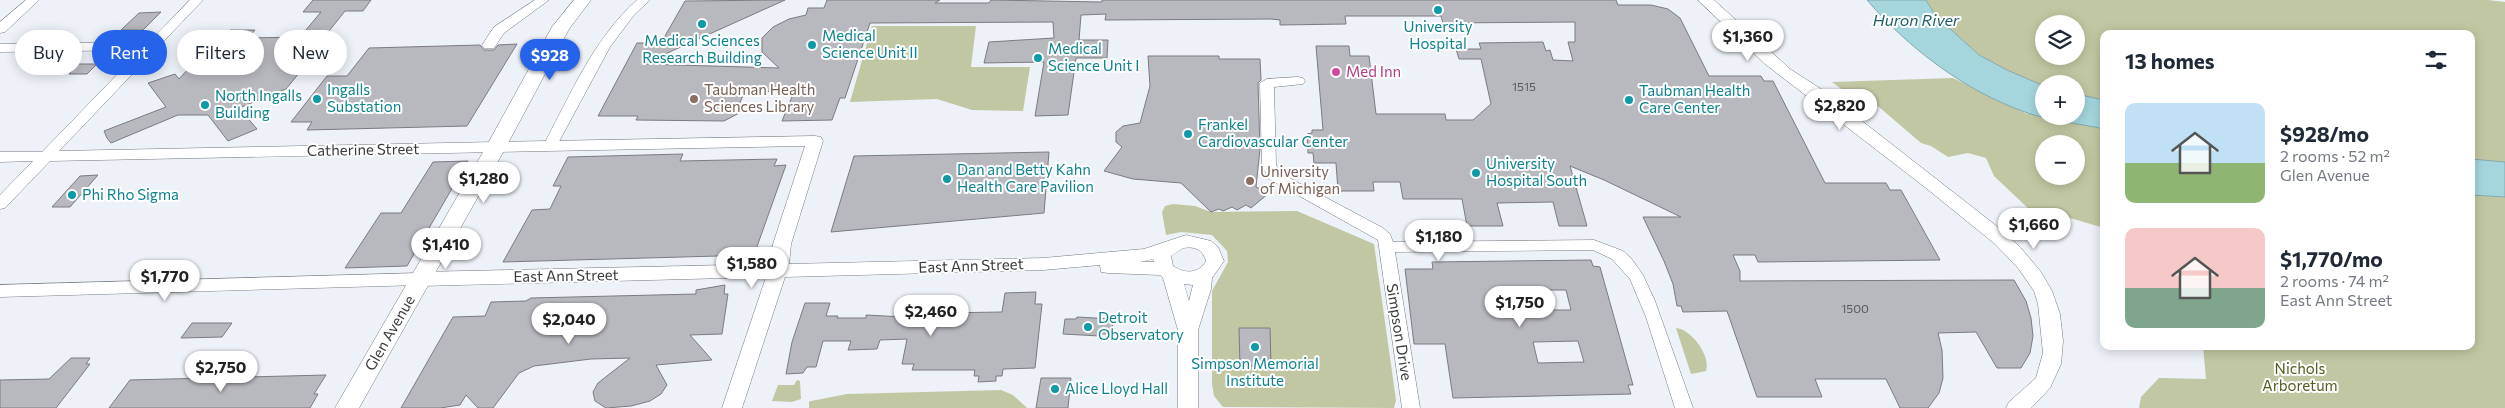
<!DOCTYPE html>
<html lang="en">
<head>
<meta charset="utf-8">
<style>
  body { margin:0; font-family:Commissioner,sans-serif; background:#f6f6f7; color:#1f2937; height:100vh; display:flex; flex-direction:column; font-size:19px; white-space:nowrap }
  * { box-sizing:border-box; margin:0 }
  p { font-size:16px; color:#747a83 }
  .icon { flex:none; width:28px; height:28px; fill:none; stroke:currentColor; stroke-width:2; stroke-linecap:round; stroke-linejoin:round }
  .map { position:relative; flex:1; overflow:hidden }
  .panel { position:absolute; left:2100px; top:30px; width:375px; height:320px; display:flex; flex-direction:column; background:#fff; border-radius:10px; box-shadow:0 2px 12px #0003 }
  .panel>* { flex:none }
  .top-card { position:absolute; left:15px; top:30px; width:475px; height:45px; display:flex; gap:10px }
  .fabs { position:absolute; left:2035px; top:15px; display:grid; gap:10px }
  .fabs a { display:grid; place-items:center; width:50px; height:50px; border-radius:50%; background:#fff; box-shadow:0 2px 12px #0003; font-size:25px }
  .price { position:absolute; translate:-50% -42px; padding:0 11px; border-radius:18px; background:#fff; color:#222; font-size:16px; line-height:32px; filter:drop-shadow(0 1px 2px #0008) }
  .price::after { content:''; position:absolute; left:50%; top:30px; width:15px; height:11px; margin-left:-8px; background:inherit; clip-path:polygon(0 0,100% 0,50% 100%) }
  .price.current { background:#2563eb; color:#fff }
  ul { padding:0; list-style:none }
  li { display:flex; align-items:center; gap:15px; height:125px; padding:0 25px }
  li span { display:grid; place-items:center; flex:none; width:140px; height:100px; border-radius:10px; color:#555 }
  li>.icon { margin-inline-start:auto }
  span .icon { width:60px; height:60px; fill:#fffc; stroke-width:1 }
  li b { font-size:21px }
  h2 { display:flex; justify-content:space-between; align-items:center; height:60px; padding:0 25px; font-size:21px }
  .tag { padding:0 18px; border-radius:22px; background:#fff; box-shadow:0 2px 12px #0003; font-size:18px; line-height:45px }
  .tag.current { background:#2563eb; color:#fff }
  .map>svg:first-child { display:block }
  .green { fill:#c2c7a3; fill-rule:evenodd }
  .water { fill:#a5d6de; stroke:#85a8ae }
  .building { fill:#b8b8bf; stroke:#7b7b81; fill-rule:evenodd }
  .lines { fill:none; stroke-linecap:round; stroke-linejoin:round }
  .minor-casing { stroke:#767a80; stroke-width:1 }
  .tertiary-casing { stroke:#767a80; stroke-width:1 }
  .secondary-casing { stroke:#767a80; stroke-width:1 }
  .minor { fill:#fff; fill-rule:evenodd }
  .tertiary { fill:#fff; fill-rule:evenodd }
  .secondary { fill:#fff; fill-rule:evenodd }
  .culture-dot { fill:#0f9aa8; stroke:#fefefe; stroke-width:2 }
  .hotel-dot { fill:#d1479c; stroke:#fefefe; stroke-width:2 }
  .education-dot { fill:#8d6e63; stroke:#fefefe; stroke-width:2 }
  .labels { text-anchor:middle; stroke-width:4; stroke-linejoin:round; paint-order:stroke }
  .number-label { font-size:12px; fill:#595a5e }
  .culture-label { font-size:15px; fill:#0d838f; stroke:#fefefe; text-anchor:start }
  .hotel-label { font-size:15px; fill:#b23c85; stroke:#fefefe; text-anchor:start }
  .education-label { font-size:15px; fill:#785e54; stroke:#fefefe; text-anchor:start }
  .street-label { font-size:15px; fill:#393b3d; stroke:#fefefe }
  .park-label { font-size:15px; fill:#565b1e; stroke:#fefefe }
  .water-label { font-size:16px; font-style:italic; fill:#1d5f68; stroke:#fefefe }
</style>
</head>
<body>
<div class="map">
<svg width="2505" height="408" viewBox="0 0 2505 408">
  <rect width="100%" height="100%" fill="#edf2f8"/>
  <g class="green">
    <path d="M1926 0H2488L2505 2V162L2471 159V34H2104V100L2076 94V84H2044V86L2007 70 1979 55 1935 15ZM2044 24H2076V56H2044Z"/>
    <polygon points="872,26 976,26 971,67 1030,67 1023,111 972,110 937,99 850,102"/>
    <path d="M1953 78 2025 113 2104 129V228L2050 212 2033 213 1994 176 1986 158 1968 153 1948 157 1931 146 1921 143 1879 107 1844 91 1832 82ZM2044 144H2076V176H2044Z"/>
    <polygon points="2471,195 2505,197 2505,408 2139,408 2141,397 2159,378 2206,379 2203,346 2471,346"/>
    <polygon points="1173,204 1195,206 1211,212 1297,211 1374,244 1396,400 1394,408 1223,407 1214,396 1212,384 1212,291 1228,262 1227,251 1212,235 1181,232 1166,235 1162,212 1165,206"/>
    <path d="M1676 328C1691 329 1711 356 1706 371L1691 374Z"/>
    <polygon points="797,380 800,381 801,399 792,402 772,401 778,385 794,385"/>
    <polygon points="1001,390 1013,395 1027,408 809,408 809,402 811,401 847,394"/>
  </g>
  <g class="water">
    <path d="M1867 0H1926L1935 15 1979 55 2007 70 2044 86V116H2076V94L2104 100V129C2078 123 2049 121 2025 112 1965 91 1908 48 1867 0Z"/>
    <polygon points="2471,159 2505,162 2505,197 2471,195"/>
  </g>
  <g class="building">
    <polygon points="313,0 371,0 363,11 345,11 321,41 312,41 292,66 305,66 286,89 239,108 257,129 228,141 208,115 178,115 111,143 107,138 104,131 166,107 148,83 175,74 179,79 190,67 196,67 230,30 255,30 248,38 300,37 321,12 303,12"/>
    <polygon points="785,0 643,64 779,68 762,52 762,38 773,27 789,19 806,15 808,8 824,8 827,0 940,0 935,3 989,3 991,0 1102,2 1102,0 1616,0 1618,5 1651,5 1668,9 1680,18 1709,76 1761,76 1764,81 1773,81 1825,183 1886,183 1890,190 1901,190 1940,260 1758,262 1755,255 1733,255 1740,271 1740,281 2014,280 2026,301 2031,318 2033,336 2030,353 2021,368 1997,368 1976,332 1938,333 1942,350 1943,378 1939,393 1928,408 1900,408 1886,379 1815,379 1822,397 1757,397 1727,311 1683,312 1681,306 1677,306 1673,284 1664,261 1643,217 1681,217 1604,180 1570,166 1587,226 1559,226 1553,202 1497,203 1503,226 1467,226 1462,199 1403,199 1400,182 1373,182 1374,191 1338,191 1336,163 1314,163 1313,153 1308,153 1307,134 1312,133 1312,130 1323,130 1316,46 1349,46 1350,56 1369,56 1376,114 1445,114 1446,120 1473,120 1491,104 1481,59 1459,59 1456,49 1481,49 1479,43 1543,42 1546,51 1550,50 1553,60 1573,61 1568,42 1575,42 1575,22 1443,23 1441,16 1345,16 1346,24 1280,25 1280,20 1271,19 1105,20 1106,14 1081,15 1079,40 1108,40 1107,58 1076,58 1068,115 1035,116 1044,62 984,63 989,42 1054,38 1053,22 870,23 845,98 840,98 832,120 782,121 794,92 745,91 738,107 743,111 724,121 636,120 638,116 598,116 637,43 661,43 685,1"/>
    <polygon points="161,12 143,30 121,30 139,13"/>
    <polygon points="517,44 467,126 307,130 312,122 291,122 327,76 347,76 369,48 480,45 484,50 494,50 498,45"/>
    <polygon points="1148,56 1219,56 1219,59 1260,59 1261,80 1258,83 1260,149 1256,187 1269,193 1251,208 1246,205 1237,210 1232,207 1223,211 1219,209 1211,212 1181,183 1133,179 1104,171 1122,147 1116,142 1116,132 1123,126 1140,123 1150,86"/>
    <polygon points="79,64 97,64 87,74 69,74"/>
    <polygon points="1049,152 1044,213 831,232 854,156"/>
    <polygon points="683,154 680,161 777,159 774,166 786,165 754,255 503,262 532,210 550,209 561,186 553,186 568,157"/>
    <polygon points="468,161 407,266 345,268 381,213 401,213 433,162"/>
    <polygon points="98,175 70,207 52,207 80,176"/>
    <path d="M1591 260 1593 266 1600 267 1633 385H1628L1631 394 1453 398 1445 344H1414L1405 269H1433L1432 262ZM1522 290H1566L1571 310H1527ZM1578 341 1584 362 1538 363 1533 342Z"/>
    <polygon points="725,285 724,294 728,294 722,334 690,335 712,360 656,365 667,385 661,394 650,401 631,406 606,408 595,401 593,392 598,383 630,358 591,359 534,366 519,373 493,408 478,408 466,395 460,405 440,408 401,408 453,317 485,316 491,302 526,301 531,298 696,294 696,290"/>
    <polygon points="1036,292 1035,304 1042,304 1035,368 1003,369 1002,376 996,376 996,381 978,382 979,376 974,376 975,370 912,370 914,364 902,364 907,339 880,340 877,349 848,350 851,341 823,341 816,367 807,367 803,373 786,374 792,342 805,303 830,303 826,316 838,316 837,318 866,318 866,315 904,317 905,314 916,314 919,300 944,300 941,313 1002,312 1005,293"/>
    <polygon points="1077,317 1113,319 1112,334 1100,334 1100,336 1063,334 1065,319 1076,319"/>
    <polygon points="192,323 232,323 222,337 181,338"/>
    <polygon points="1239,328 1270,328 1271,366 1240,366"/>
    <polygon points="71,358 90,358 86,364 90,364 56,408 0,408 0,380 49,379"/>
    <polygon points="326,375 314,394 318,394 310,408 109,408 130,380"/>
    <polygon points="1041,378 1071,378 1068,408 1036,408"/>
  </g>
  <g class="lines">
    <g class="minor-casing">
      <g id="minor">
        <polygon points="26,0 39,0 5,32 0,33 0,22"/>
        <polygon points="190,0 203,0 59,151 496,142 503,147 496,152 50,161 5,208 0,209 0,195 33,161 0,162 0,152 42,152 141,50 0,52 0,44 149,42"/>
        <polygon points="535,0 549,0 504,33 494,48 484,48 482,45 494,27"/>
        <path d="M637 0H650L634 15 610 47 555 149H545L543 146C570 96 593 39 637 0Z"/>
        <polygon points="1298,77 1303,78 1305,81 1303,84 1274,87 1276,165 1280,173 1383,228 1390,234 1393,242 1594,240 1623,251 1631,258 1643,275 1655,301 1693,408 1675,408 1646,317 1630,279 1612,259 1593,250 1395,252 1420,408 1402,408 1378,240 1269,179 1262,165 1260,83 1267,79"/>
        <polygon points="420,273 426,275 428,279 426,283 420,285 0,297 0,285"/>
      </g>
    </g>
    <g class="tertiary-casing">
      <g id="tertiary">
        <polygon points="1698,0 1714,0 1790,69 1821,89 1994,224 2020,247 2041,272 2052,291 2060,314 2063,341 2061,364 2050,388 2034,405 2031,408 2006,408 2009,402 2036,378 2043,353 2038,304 2034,291 2018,268 1995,244 1926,188 1765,64"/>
        <path d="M815 136 821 137 823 141 791 244 789 264 1043 258 1144 249 1186 235 1211 241 1218 247 1224 261 1212 278 1211 289 1198 330V408H1178V330L1163 278 1160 275 1108 273 1101 272 1100 265 1043 270 785 277 742 408H722L766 277 420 286 413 284 411 279 413 274 420 272 770 264 773 244 805 146 496 152 490 151 488 147 490 143 496 142ZM1183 248C1194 246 1203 249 1206 261 1199 274 1184 274 1173 266L1171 256ZM1153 259 1154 262H1140ZM1184 284 1193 285 1189 301Z"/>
      </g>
    </g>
    <g class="secondary-casing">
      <polygon id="secondary" points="574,0 591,0 569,29 506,147 359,408 335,408 486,147 552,27"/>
    </g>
    <use href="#minor" class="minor"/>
    <use href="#tertiary" class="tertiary"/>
    <use href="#secondary" class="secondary"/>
  </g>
  <g class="culture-dot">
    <circle cx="1438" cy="10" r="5"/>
    <circle cx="702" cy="24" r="5"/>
    <circle cx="812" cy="45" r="5"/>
    <circle cx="1038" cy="58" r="5"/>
    <circle cx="317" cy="99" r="5"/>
    <circle cx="1629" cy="100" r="5"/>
    <circle cx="205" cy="105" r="5"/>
    <circle cx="1188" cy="134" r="5"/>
    <circle cx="1476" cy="173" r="5"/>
    <circle cx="947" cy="179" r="5"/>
    <circle cx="72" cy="195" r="5"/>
    <circle cx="1088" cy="327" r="5"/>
    <circle cx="1255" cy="347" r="5"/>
    <circle cx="1055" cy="389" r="5"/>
  </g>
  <circle class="hotel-dot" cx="1336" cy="72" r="5"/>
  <g class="education-dot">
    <circle cx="694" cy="99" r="5"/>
    <circle cx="1250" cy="181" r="5"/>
  </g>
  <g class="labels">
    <g class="number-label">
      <text x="1524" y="91">1515</text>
      <text x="1855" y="313">1500</text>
    </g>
    <g class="culture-label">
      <text x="1438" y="32" text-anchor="middle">University<tspan x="1438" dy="17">Hospital</tspan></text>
      <text x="822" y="41">Medical<tspan x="822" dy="17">Science Unit II</tspan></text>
      <text x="702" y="46" text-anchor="middle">Medical Sciences<tspan x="702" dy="17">Research Building</tspan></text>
      <text x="1048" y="54">Medical<tspan x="1048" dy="17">Science Unit I</tspan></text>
      <text x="327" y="95">Ingalls<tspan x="327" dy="17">Substation</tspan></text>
      <text x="1639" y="96">Taubman Health<tspan x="1639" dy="17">Care Center</tspan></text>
      <text x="215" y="101">North Ingalls<tspan x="215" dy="17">Building</tspan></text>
      <text x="1198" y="130">Frankel<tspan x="1198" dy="17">Cardiovascular Center</tspan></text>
      <text x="1486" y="169">University<tspan x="1486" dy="17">Hospital South</tspan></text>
      <text x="957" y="175">Dan and Betty Kahn<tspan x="957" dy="17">Health Care Pavilion</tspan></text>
      <text x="82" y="200">Phi Rho Sigma</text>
      <text x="1098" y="323">Detroit<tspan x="1098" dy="17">Observatory</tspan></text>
      <text x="1255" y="369" text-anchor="middle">Simpson Memorial<tspan x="1255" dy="17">Institute</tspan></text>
      <text x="1065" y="394">Alice Lloyd Hall</text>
    </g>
    <g class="hotel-label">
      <text x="1346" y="77">Med Inn</text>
    </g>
    <g class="education-label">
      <text x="704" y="95">Taubman Health<tspan x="704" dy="17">Sciences Library</tspan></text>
      <text x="1260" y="177">University<tspan x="1260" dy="17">of Michigan</tspan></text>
    </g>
    <g class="street-label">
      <text transform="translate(363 150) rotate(-1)" y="5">Catherine Street</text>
      <text transform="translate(971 266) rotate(-2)" y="5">East Ann Street</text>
      <text transform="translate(566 276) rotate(-1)" y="5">East Ann Street</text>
      <text transform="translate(1399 332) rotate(81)" y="5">Simpson Drive</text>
      <text transform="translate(390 333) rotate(-60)" y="5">Glen Avenue</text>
    </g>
    <g class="park-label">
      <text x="2300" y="374">Nichols<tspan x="2300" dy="17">Arboretum</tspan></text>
    </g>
    <g class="water-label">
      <text x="1916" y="26">Huron River</text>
    </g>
  </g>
</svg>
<div class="fabs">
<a><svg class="icon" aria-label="layers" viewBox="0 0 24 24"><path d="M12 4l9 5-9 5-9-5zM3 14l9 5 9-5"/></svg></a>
<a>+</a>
<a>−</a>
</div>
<b class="price" style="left:1748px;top:62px">$1,360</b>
<b class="price current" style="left:550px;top:81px">$928</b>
<b class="price" style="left:1840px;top:131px">$2,820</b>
<b class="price" style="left:484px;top:204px">$1,280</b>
<b class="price" style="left:2034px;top:250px">$1,660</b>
<b class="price" style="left:1439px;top:262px">$1,180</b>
<b class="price" style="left:446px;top:270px">$1,410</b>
<b class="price" style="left:752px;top:289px">$1,580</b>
<b class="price" style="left:165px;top:302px">$1,770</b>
<b class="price" style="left:1520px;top:328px">$1,750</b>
<b class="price" style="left:931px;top:337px">$2,460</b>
<b class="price" style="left:569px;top:345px">$2,040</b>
<b class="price" style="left:221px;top:393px">$2,750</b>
<div class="top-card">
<a class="tag">Buy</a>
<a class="tag current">Rent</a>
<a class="tag">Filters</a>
<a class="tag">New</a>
</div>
<section class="panel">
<h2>13 homes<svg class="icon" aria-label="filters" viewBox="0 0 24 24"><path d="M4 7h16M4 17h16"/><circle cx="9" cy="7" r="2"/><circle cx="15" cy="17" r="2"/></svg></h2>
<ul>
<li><span style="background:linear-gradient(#bfe0f5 60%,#8fb573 0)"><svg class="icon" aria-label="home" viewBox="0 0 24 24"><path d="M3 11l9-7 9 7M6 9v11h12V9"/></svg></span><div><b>$928/mo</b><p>2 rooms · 52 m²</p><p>Glen Avenue</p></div></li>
<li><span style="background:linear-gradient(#f6c9c9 60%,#7fa58c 0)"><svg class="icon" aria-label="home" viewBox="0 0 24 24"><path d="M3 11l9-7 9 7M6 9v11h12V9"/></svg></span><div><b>$1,770/mo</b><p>2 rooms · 74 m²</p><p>East Ann Street</p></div></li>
</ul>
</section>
</div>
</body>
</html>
